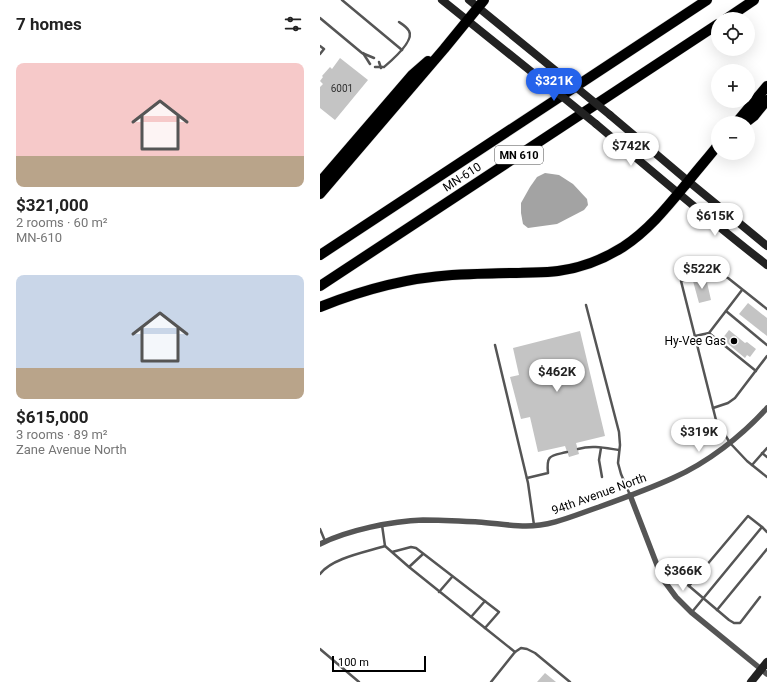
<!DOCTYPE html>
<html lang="en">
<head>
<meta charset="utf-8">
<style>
  body { margin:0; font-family:Roboto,sans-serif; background:#f6f6f6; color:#222; height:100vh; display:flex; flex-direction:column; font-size:15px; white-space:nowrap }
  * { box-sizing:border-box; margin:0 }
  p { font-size:13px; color:#767676 }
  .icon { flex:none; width:22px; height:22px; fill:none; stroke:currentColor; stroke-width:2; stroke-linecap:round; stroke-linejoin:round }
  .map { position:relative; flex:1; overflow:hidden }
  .drawer { display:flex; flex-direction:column; background:#fff; width:320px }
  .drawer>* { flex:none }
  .buttons { position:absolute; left:391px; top:12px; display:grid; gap:8px }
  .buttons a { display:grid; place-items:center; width:44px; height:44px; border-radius:50%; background:#fff; box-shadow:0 4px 16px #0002; font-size:20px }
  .scale { position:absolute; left:12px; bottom:10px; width:94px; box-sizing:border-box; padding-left:4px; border:2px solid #000; border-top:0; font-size:11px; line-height:14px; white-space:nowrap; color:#000; -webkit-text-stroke:3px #fff; paint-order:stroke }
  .price { position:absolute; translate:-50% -34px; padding:0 9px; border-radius:14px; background:#fff; color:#222; font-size:13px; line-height:26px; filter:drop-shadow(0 1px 2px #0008) }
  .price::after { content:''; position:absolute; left:50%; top:24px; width:12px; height:9px; margin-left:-6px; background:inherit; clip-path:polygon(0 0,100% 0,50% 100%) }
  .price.current { background:#2563eb; color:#fff }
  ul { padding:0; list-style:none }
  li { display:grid; align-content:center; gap:8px; height:212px; padding:0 16px }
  li span { display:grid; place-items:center; height:124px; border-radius:8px; color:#555 }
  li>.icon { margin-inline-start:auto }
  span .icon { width:72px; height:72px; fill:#fffc; stroke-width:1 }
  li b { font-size:17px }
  h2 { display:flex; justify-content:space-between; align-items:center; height:48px; padding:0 16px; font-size:17px }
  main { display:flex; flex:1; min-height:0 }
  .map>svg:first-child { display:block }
  .water { fill:#a3a3a3 }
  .building { fill:#c4c4c4 }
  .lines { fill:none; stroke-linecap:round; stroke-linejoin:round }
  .highway-casing { stroke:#dbdbdb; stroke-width:11 }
  .lane { stroke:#555; stroke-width:2.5 }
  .street { stroke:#555; stroke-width:5.5 }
  .secondary { stroke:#222; stroke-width:8 }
  .highway { stroke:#000; stroke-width:10 }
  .secondary-bridge { stroke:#222; stroke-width:8 }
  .poi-dot { fill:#000; stroke:#fff; stroke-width:1.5 }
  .labels { text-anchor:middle; stroke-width:4; stroke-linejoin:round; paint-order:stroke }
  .number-label { font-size:10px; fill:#313131 }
  .shield { fill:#fff; stroke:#4c4c4c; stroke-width:1 }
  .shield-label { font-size:11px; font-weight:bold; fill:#000 }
  .street-label { font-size:12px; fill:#000; stroke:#fff }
  .poi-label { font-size:12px; fill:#000; stroke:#fff; text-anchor:end }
</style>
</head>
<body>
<main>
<section class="drawer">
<h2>7 homes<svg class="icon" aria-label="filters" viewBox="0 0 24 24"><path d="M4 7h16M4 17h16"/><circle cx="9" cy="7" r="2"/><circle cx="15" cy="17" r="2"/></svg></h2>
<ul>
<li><span style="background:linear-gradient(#f6c9c9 75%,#b9a48a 0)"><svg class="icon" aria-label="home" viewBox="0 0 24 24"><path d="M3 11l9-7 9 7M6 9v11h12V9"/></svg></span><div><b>$321,000</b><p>2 rooms · 60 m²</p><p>MN-610</p></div></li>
<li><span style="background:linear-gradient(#c9d6e8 75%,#b9a48a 0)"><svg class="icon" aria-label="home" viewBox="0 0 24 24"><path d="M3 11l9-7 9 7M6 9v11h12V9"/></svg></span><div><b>$615,000</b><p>3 rooms · 89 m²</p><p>Zane Avenue North</p></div></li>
</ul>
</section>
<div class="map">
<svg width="447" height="682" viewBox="0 0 447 682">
  <rect width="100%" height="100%" fill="#fff"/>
  <polygon class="water" points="225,173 239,175 253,184 267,199 268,205 264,210 237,224 208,228 203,224 201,213 201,203 210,187 217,177"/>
  <g class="building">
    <polygon points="20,58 48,80 15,120 0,108 0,87 3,84 0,81 3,77 2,76 10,67 12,69"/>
    <polygon points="386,278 391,300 379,303 373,281"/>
    <polygon points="428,303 447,318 447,336 419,314"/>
    <polygon points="409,330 425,343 427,342 436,349 430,357 427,355 425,358 402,339"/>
    <polygon points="260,331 285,436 256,443 259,454 249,457 245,446 218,452 210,417 201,419 190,377 199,375 193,348"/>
    <polygon points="225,673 236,682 217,682"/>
  </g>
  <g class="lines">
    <g class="highway-casing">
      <g id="highway">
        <polyline points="406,19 434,0"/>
        <polyline points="416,123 447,86"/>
        <polyline points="425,123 434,116 447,100"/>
        <polyline points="0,182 92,75 108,61"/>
        <polyline points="0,194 124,49 164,0"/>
        <polyline points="0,255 387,0"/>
        <polyline points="0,286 398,24"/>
        <path d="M0 307C42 290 87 278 132 275 153 274 175 273 196 273 210 272 224 273 238 271 261 268 284 259 303 247 329 230 348 206 367 183 377 170 388 158 398 145"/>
      </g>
    </g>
    <g class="lane">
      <polyline points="22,0 82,50"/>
      <polyline points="0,18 42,53 54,58"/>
      <polyline points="0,46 4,49 0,54"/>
      <polyline points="43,53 50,64"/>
      <polyline points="59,62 61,68"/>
      <path d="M55 67H64C71 61 95 41 89 31 87 27 82 24 79 22"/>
      <polyline points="266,305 299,432 300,445 298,463 301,474 310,495"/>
      <path d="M447 309 408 278C391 269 378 277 361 281L396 420 410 443 427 461 447 477"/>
      <polyline points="406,311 447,345"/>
      <polyline points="389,333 436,371"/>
      <polyline points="375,336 389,333 422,290"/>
      <polyline points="175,345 208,483 214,525"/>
      <polyline points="393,408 408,403 415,398 447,356"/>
      <polyline points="281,448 279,460 282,477"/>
      <path d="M258 449C272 445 285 448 299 450"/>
      <polyline points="442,453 447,457"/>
      <polyline points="432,465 447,448"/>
      <path d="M207 478 228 473C226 454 231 456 247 452"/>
      <polyline points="62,525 65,546 89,567 165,628 179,612 96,548 91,547 72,552"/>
      <polyline points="442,527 447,532"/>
      <polyline points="0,529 5,541"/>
      <path d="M358 566C359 575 363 580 369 586"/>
      <polyline points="89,567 103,554"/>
      <path d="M0 574C12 558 46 552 65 546"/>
      <polyline points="119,592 132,577"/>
      <polyline points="397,610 447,549"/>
      <polyline points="372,612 442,527 428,516 369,586 409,620 414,623 420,623 440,597"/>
      <polyline points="151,617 165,601"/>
      <polyline points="165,628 195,652"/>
      <polyline points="0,649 39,682"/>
      <polyline points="171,682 195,652 201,648 207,649 215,653 250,682"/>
    </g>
    <g class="street">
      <polyline points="310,495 342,578 356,597 371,612 447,674"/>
      <path d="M0 544C28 530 72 521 103 520 121 520 139 521 158 522 174 523 190 526 206 526 232 526 255 515 279 507 304 498 329 489 353 478 387 463 422 436 447 408"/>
    </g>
    <g class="secondary">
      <polyline points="122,0 228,85"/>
      <polyline points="149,0 241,75"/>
      <polyline points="290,115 368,181 447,246"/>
      <path d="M276 124C333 172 389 220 447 265"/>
      <polyline points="431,682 447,662"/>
    </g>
    <use href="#highway" class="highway"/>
    <g class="secondary-bridge">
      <polyline points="241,75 290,115"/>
      <polyline points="228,85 276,124"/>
    </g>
  </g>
  <circle class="poi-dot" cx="414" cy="341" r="4"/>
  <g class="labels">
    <g class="number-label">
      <text x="22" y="92">6001</text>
    </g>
    <rect class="shield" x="175" y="146" width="48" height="18" rx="3"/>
    <g class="shield-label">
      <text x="199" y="159">MN 610</text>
    </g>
    <g class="street-label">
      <text transform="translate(142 177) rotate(-33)" y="4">MN-610</text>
      <text transform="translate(279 494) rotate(-20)" y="4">94th Avenue North</text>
    </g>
    <g class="poi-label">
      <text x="406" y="345">Hy-Vee Gas</text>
    </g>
  </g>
</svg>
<div class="buttons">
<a><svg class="icon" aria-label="locate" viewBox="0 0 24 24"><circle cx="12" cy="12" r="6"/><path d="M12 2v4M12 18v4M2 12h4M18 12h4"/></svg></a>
<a>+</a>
<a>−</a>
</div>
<div class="scale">100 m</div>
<b class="price current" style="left:234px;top:102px">$321K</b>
<b class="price" style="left:311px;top:167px">$742K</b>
<b class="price" style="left:395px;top:237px">$615K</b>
<b class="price" style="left:382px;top:290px">$522K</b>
<b class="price" style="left:237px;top:393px">$462K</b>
<b class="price" style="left:379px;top:453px">$319K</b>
<b class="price" style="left:363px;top:592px">$366K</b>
</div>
</main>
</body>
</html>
